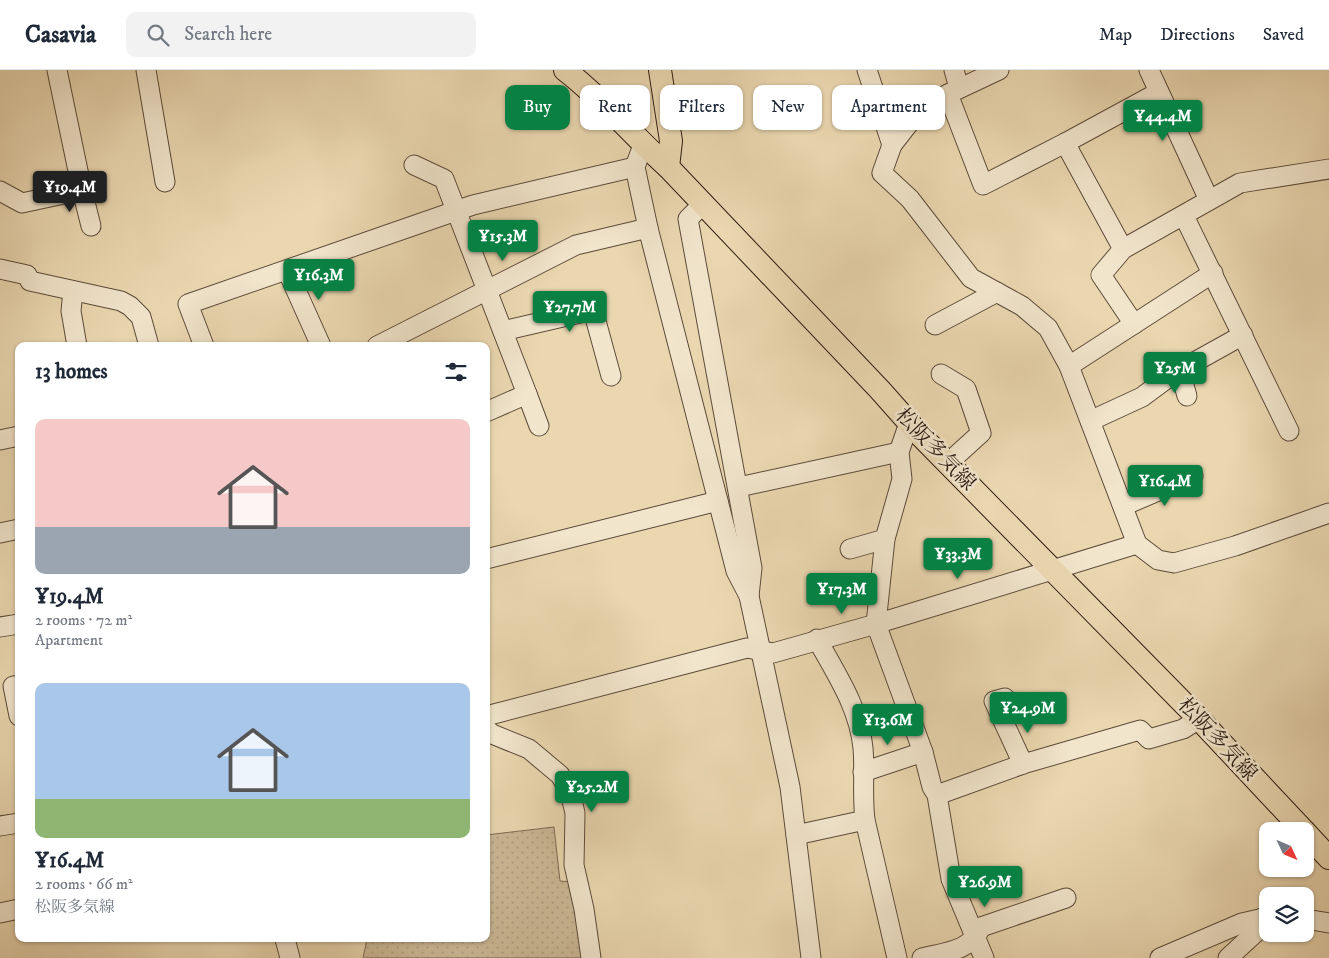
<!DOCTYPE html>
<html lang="en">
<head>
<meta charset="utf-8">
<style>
  body { margin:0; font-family:"IM FELL DW Pica","Noto Serif JP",serif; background:#f2f2f3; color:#1f2937; height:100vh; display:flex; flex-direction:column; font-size:19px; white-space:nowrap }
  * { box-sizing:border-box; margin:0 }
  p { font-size:16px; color:#747a83 }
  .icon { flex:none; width:28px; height:28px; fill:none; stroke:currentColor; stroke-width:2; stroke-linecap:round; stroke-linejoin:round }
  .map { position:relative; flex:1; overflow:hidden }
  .drawer { position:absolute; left:15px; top:272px; width:475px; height:600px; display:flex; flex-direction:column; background:#fff; border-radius:10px; box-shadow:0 1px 4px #0004 }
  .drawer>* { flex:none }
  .guide { position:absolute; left:505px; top:15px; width:475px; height:45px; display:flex; gap:10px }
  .needle { width:32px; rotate:134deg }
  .buttons { position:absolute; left:1259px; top:752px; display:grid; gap:10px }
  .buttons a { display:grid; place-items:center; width:55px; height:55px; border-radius:10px; background:#fff; box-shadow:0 1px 4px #0004; font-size:25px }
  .price { position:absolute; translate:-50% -42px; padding:0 11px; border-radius:5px; background:#0b8043; color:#fff; font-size:16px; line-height:32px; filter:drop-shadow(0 1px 2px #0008) }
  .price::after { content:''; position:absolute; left:50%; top:30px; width:15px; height:11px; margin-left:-8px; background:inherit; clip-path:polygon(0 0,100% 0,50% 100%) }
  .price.current { background:#222; color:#fff }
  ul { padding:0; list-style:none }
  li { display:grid; align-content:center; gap:10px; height:265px; padding:0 20px }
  li span { display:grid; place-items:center; height:155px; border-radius:10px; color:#555 }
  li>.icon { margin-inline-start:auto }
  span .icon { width:90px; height:90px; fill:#fffc; stroke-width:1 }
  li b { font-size:21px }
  h2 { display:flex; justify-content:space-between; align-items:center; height:60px; padding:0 20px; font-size:21px }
  .chip { padding:0 18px; border-radius:10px; background:#fff; box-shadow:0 1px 4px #0004; font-size:18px; line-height:45px }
  .chip.current { background:#0b8043; color:#fff }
  header { display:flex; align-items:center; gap:30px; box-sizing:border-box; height:70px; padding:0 25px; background:#fff; border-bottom:1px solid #e0e1e3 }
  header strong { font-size:24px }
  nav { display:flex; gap:28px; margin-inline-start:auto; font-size:18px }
  .search { width:350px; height:45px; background:#f2f2f3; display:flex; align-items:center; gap:12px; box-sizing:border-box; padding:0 18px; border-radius:10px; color:#747a83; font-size:19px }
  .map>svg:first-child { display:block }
  .green { fill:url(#green-dots); stroke:#7c6a54 }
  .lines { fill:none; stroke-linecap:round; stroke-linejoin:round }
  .minor-casing { stroke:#5c4b3a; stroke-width:21 }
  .major-casing { stroke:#2d1c13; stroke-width:24 }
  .minor { stroke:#f1e5cc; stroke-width:19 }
  .major { stroke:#ead7b0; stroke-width:22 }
  .labels { text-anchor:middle; stroke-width:5; stroke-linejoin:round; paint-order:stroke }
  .street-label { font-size:21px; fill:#2d1c13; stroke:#f1e5cc }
</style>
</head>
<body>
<header>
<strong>Casavia</strong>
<div class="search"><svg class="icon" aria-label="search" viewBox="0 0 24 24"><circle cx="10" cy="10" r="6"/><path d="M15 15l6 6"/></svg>Search here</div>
<nav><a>Map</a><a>Directions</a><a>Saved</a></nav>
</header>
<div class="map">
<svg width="1329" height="888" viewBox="0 0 1329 888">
  <defs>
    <pattern id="green-dots" width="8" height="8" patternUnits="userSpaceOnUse" patternTransform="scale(1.25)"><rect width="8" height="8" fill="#cab795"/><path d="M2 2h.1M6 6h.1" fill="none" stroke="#ae9d80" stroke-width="1.8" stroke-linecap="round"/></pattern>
  </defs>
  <rect width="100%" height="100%" fill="#ead7b0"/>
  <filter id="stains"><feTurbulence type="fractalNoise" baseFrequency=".004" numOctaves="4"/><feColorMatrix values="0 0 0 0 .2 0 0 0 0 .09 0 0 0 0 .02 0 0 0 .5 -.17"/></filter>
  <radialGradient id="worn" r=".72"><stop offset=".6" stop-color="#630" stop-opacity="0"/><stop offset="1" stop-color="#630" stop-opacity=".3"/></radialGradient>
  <polygon class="green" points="554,757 560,811 575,812 587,888 363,888 367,869 486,869 486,765"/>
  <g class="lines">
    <g class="minor-casing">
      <g id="minor">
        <polyline points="146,0 165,112"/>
        <polyline points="867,0 892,75 920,39 948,24"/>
        <polyline points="954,0 959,18"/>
        <polyline points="999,0 948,24 983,115 1065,73 1123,179"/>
        <polyline points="1149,0 1209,130"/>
        <polyline points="1065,73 1159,22"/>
        <polyline points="643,75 635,97 648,158 736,501 749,526 790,717 811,888"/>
        <polyline points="892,75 882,103 910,129 971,208 1022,236 1048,258 1069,296 1213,203"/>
        <polyline points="414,95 444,109 527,324"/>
        <polyline points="82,120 91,156"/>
        <polyline points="0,121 22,133 82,120 57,0"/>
        <polyline points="703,134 688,149 752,498 749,526"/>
        <polyline points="1184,146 1289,361"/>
        <polyline points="0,199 27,205 30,211 121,231 130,236 141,247 149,276"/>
        <polyline points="287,200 321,276"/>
        <polyline points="73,221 71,241 77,276"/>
        <polyline points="1134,254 1101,205 1123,179 1240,113 1329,99"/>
        <polyline points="935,255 997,222"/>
        <polyline points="503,261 593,240 611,306"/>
        <polyline points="204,276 188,234 473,135 635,97"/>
        <polyline points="377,276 576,175 648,158"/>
        <polyline points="1069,296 1137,474"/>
        <polyline points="1180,301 1187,326"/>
        <polyline points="941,304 966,319 981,363 948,393"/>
        <polyline points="486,342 527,324 539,356"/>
        <polyline points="1090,351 1142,327 1173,304 1243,265"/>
        <polyline points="909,353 899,382 902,409 885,469 876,554 923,682 932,717 937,725 951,809 984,888"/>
        <polyline points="0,370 19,366"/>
        <polyline points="739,417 899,382"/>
        <polyline points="1123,436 1193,406"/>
        <polyline points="0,463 19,459"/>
        <polyline points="850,479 885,469"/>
        <polyline points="486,489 718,431"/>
        <polyline points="0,557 19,554"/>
        <path d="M817 569C836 604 859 637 863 678 865 702 862 726 865 750L897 888"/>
        <polyline points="19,615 13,616 19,646"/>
        <polyline points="1005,628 994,631 1023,694"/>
        <polyline points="486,646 747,578 773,583 876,554 1137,474 1158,490 1174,493 1235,476 1329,443"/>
        <polyline points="486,659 492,664 529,679 560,705 570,722 575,743 574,795 584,839 591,888"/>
        <polyline points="863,702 923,682"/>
        <polyline points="937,725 1023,694 1140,660 1149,669 1183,659 1199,649"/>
        <polyline points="0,756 19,753"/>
        <polyline points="796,765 865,750"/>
        <polyline points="0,843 19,839"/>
        <polyline points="1305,849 1329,853"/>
        <polyline points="285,869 290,888"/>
        <path d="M922 888C946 882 971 881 981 857L1066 828"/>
        <polyline points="1160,888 1242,853 1268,847"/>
        <polyline points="1228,888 1255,863 1262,848"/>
      </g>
    </g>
    <g class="major-casing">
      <g id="major">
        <path d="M565 0C603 29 633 66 668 97L880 320 919 364 1199 649 1304 761"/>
        <polyline points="660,0 671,71 668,97"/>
        <polyline points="1305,762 1329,788"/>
      </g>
    </g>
    <use href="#minor" class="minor"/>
    <use href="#major" class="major"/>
  </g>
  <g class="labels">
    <g class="street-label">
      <text transform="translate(936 379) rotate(46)" y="7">松阪多気線</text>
      <text transform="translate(1218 669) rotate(47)" y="7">松阪多気線</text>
    </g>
  </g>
  <rect width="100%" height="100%" filter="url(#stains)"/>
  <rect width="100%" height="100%" fill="url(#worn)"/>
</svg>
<div class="buttons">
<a><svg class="needle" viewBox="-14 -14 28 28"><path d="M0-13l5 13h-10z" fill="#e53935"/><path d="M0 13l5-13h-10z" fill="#747a83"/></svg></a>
<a><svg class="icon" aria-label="layers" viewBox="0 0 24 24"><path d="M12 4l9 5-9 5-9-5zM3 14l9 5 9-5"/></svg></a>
</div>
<b class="price" style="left:1163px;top:72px">¥44.4M</b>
<b class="price current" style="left:70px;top:143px">¥19.4M</b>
<b class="price" style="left:503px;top:192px">¥15.3M</b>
<b class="price" style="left:319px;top:231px">¥16.3M</b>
<b class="price" style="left:570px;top:263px">¥27.7M</b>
<b class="price" style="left:1175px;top:324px">¥25M</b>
<b class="price" style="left:1165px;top:437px">¥16.4M</b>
<b class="price" style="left:958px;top:510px">¥33.3M</b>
<b class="price" style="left:842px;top:545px">¥17.3M</b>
<b class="price" style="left:1028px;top:664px">¥24.9M</b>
<b class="price" style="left:888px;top:676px">¥13.6M</b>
<b class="price" style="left:592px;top:743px">¥25.2M</b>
<b class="price" style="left:985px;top:838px">¥26.9M</b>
<div class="guide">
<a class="chip current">Buy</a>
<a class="chip">Rent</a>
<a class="chip">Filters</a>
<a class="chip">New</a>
<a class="chip">Apartment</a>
</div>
<section class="drawer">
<h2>13 homes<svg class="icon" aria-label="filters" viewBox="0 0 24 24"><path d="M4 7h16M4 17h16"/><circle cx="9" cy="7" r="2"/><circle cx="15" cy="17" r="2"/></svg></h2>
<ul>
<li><span style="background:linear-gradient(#f6c9c9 70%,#9aa5b1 0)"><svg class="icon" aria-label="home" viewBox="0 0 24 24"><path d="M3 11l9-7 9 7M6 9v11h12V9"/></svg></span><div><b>¥19.4M</b><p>2 rooms · 72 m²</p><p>Apartment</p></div></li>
<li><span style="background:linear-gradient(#a9c7e8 75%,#8fb573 0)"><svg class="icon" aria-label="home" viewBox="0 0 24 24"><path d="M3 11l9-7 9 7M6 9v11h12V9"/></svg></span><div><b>¥16.4M</b><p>2 rooms · 66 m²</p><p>松阪多気線</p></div></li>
</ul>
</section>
</div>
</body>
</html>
